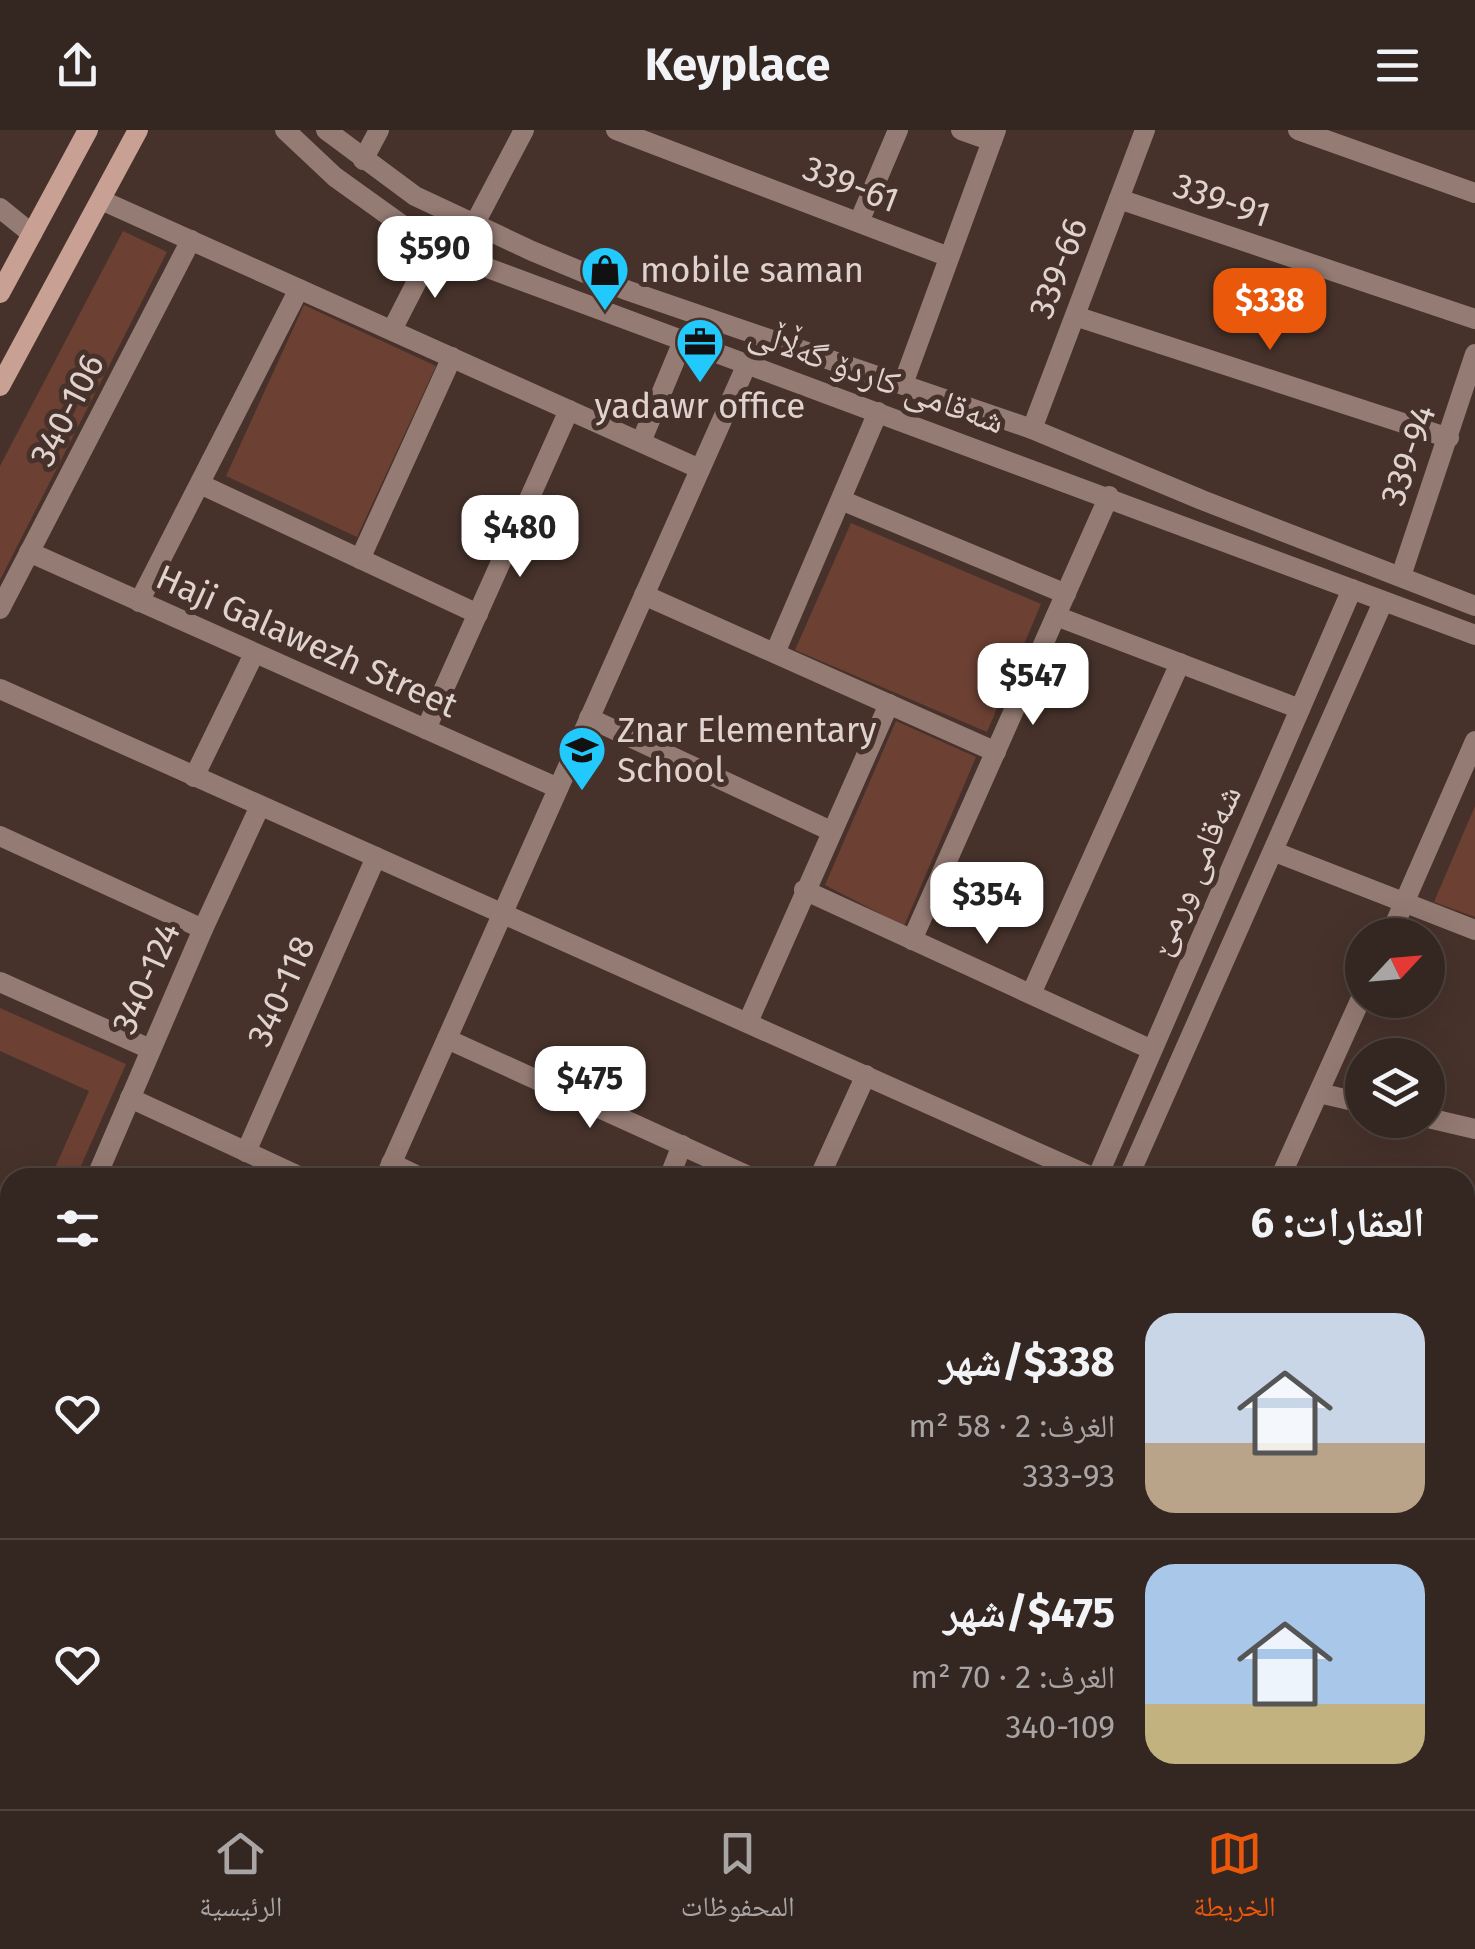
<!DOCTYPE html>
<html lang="ar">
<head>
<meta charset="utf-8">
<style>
  body { margin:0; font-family:"Fira Sans","Noto Naskh Arabic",sans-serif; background:#3f322d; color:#f1f3f6; direction:rtl; height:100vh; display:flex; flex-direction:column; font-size:38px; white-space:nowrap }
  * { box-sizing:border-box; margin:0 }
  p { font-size:32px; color:#a9a5a5 }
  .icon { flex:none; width:55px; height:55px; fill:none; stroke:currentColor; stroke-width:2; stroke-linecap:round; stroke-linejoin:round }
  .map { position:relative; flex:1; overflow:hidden; direction:ltr }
  .details { position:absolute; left:0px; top:1038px; width:1475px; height:642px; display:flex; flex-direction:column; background:#342620; border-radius:30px 30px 0 0; box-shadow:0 10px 40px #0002,0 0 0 2px #4e433e; direction:rtl }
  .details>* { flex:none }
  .needle { width:65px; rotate:64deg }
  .buttons { position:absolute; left:1345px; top:788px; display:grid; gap:20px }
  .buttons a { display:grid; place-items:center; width:100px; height:100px; border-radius:50%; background:#342620; box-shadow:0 10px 40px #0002,0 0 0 2px #4e433e; font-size:50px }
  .price { position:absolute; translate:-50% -85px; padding:0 22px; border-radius:20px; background:#fff; color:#222; font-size:32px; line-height:65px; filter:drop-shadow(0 2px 5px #0008) }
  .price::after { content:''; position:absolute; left:50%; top:60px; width:30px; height:22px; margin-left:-15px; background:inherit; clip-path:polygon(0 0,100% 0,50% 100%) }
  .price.current { background:#ea580c; color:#fff }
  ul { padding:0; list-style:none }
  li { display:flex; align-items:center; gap:30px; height:250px; padding:0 50px }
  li+li { border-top:2px solid #4e433e }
  li span { display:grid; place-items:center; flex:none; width:280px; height:200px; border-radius:30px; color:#555 }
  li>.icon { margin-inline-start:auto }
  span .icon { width:120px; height:120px; fill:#fffc; stroke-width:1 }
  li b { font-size:42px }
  h2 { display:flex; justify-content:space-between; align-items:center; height:120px; padding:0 50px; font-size:42px }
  header { display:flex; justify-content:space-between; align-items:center; height:130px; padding:0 50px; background:#342620; font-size:45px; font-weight:700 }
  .tab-bar { display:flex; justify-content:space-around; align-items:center; height:140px; border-top:2px solid #4e433e; background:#342620; font-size:28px; color:#a9a5a5 }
  .tab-bar a { display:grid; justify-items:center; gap:5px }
  .tab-bar .current { color:#ea580c }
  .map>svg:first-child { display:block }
  .green { fill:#6c4033 }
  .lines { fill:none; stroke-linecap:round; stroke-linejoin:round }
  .minor { stroke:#947b73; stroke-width:20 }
  .tertiary { stroke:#947b73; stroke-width:20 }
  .secondary { stroke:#c8a194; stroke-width:20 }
  .motorway { stroke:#fbe2da; stroke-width:30 }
  .labels { text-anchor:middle; stroke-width:10; stroke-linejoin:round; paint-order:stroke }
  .street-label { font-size:35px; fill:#e0d3cf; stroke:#46322b }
  .poi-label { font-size:35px; fill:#e0d3cf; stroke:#46322b; text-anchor:start }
</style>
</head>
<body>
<header><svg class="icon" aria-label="menu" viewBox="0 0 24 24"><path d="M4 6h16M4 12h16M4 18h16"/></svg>Keyplace<svg class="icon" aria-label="share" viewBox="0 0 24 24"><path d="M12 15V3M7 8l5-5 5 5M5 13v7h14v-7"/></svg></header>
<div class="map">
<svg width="1475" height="1679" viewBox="0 0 1475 1679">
  <rect width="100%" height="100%" fill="#46322b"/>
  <g class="green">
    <polygon points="123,101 167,122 0,450 0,336"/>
    <polygon points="304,175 436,236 357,407 226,346"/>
    <polygon points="851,393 1041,474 987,602 795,520"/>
    <polygon points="896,591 976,627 904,796 825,755"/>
    <polygon points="1475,676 1475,787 1434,772"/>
    <polygon points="0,878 126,934 76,1047 51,1047 89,961 0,921"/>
    <polygon points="938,1670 1320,1670 1362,1679 990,1679"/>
  </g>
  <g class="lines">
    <g class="minor">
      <polyline points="616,0 949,127"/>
      <polyline points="961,0 992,11"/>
      <polyline points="1298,0 1475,63"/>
      <polyline points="363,30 379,0"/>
      <polyline points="1119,69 1475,189"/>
      <polyline points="101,70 700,339"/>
      <polyline points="0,78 32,104"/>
      <polyline points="859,92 898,0"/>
      <polyline points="474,95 524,0"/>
      <polyline points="1075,186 1449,308"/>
      <polyline points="392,200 434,118"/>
      <polyline points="903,254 996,0"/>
      <polyline points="1032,299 1145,0"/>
      <polyline points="641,312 683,211"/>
      <polyline points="200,354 478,484"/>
      <polyline points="841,370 1066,464"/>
      <polyline points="29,422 558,658"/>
      <polyline points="360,429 452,227"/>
      <polyline points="1401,446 1475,224"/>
      <polyline points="644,465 996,622"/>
      <polyline points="139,472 299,159"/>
      <polyline points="0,479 191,110"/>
      <polyline points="1056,486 1300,579"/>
      <polyline points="775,523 878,282"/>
      <polyline points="0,559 1094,1048"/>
      <polyline points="589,588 831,701"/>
      <polyline points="426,599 569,280"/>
      <polyline points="194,647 254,524"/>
      <polyline points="0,706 203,799"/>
      <polyline points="1275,722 1475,800"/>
      <polyline points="804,760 1150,919"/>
      <polyline points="1390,805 1475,611"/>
      <polyline points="912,810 1109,366"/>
      <polyline points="0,852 150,919"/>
      <polyline points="1031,864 1180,533"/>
      <polyline points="748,892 889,574"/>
      <polyline points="447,909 753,1048"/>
      <polyline points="1319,963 1362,973"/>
      <polyline points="130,968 303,1048"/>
      <polyline points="1428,988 1475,999"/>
      <polyline points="246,1022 376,727"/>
      <polyline points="391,1033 422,1048"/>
      <polyline points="96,1048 203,799 260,676"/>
      <polyline points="385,1048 747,234"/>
      <polyline points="669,1048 682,1015"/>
      <polyline points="819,1048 866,945"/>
      <polyline points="1280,1048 1362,866"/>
      <polyline points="1465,1141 1475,1143"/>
      <polyline points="0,1177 10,1181"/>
      <polyline points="0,1263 10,1241"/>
      <polyline points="1465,1288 1475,1290"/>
      <polyline points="0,1373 10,1375"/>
      <polyline points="1465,1422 1475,1424"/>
      <polyline points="1413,1670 1459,1679"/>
    </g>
    <g class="tertiary">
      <polyline points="285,0 335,47 434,118 1475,505"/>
      <polyline points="326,0 415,66 532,121 626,160 1032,299 1202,370 1475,476"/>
      <polyline points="1097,1048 1352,459"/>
      <polyline points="1128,1048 1383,472"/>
      <polyline points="0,1468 10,1471"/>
      <polyline points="811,1670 864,1679"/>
    </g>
    <g class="secondary">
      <polyline points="0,163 88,0"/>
      <polyline points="0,256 138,0"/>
    </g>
    <g class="motorway">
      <polyline points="0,1634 10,1637"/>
      <polyline points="149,1670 221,1679"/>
      <polyline points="379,1670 381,1679"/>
      <polyline points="342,1679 348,1670"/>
    </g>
  </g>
  <defs>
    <g id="shop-pin" transform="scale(2.5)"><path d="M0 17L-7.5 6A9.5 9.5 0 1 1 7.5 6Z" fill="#22c9fd" stroke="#46322b"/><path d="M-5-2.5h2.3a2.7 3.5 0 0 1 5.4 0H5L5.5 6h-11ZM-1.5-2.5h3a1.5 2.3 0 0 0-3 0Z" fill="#111"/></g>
    <g id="office-pin" transform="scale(2.5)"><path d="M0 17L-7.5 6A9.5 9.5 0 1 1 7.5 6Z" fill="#22c9fd" stroke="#46322b"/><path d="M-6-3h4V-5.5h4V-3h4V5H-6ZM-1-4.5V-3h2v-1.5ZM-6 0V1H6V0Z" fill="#111"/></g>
    <g id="school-pin" transform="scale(2.5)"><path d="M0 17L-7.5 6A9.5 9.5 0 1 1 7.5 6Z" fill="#22c9fd" stroke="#46322b"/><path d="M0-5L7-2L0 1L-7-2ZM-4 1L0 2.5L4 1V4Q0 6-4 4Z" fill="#111"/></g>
  </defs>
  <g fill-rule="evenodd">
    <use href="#shop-pin" x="605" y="140"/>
    <use href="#office-pin" x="700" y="212"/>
    <use href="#school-pin" x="582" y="620"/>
  </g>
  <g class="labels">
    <g class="street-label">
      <text transform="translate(851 54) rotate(21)" y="12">339-61</text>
      <text transform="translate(1222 70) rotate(19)" y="12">339-91</text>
      <text transform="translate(1058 138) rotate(-69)" y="12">339-66</text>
      <text transform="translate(877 247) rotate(20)" y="12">شەقامی کاردۆ گەڵاڵی</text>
      <text transform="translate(67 280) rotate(-63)" y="12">340-106</text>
      <text transform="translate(1408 325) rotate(-71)" y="12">339-94</text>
      <text transform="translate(307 511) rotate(24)" y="12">Haji Galawezh Street</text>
      <text transform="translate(1194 740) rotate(-66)" y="12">شەقامی ورمێ</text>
      <text transform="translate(146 848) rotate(-66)" y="12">340-124</text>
      <text transform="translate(281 861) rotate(-66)" y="12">340-118</text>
    </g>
    <g class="poi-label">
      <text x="640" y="152">mobile saman</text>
      <text x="700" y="288" text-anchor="middle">yadawr office</text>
      <text x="617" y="612">Znar Elementary<tspan x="617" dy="40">School</tspan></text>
    </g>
  </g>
</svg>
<div class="buttons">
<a><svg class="needle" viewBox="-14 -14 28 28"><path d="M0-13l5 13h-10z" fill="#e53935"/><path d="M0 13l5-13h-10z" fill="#a9a5a5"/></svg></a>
<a><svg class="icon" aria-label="layers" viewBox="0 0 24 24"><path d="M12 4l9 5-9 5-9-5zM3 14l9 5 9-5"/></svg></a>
</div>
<b class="price" style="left:435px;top:171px">$590</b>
<b class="price current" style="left:1270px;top:223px">$338</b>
<b class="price" style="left:520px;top:450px">$480</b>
<b class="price" style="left:1033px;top:598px">$547</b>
<b class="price" style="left:987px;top:817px">$354</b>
<b class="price" style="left:590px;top:1001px">$475</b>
<section class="details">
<h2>العقارات: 6<svg class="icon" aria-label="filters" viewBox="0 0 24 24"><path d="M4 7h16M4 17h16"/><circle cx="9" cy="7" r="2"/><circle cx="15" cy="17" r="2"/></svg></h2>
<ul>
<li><span style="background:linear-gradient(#c9d6e8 65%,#b9a48a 0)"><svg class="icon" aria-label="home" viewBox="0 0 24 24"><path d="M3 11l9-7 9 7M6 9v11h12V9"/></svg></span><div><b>$338/شهر</b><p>الغرف: 2 · 58 m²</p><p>333-93</p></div><svg class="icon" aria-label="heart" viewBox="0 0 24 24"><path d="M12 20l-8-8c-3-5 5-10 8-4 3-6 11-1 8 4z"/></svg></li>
<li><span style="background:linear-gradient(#a9c7e8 70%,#c2b280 0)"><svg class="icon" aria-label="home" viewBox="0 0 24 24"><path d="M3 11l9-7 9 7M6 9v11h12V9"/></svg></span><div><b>$475/شهر</b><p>الغرف: 2 · 70 m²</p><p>340-109</p></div><svg class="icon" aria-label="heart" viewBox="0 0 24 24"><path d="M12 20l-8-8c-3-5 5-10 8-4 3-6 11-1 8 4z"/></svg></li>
</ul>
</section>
</div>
<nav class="tab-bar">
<a class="current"><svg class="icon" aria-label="map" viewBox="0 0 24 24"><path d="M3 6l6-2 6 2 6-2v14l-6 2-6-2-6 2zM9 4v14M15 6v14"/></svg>الخريطة</a>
<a><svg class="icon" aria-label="saved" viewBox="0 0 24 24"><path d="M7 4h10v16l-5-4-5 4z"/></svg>المحفوظات</a>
<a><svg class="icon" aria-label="home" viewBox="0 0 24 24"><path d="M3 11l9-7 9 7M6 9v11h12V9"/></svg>الرئيسية</a>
</nav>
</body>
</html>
